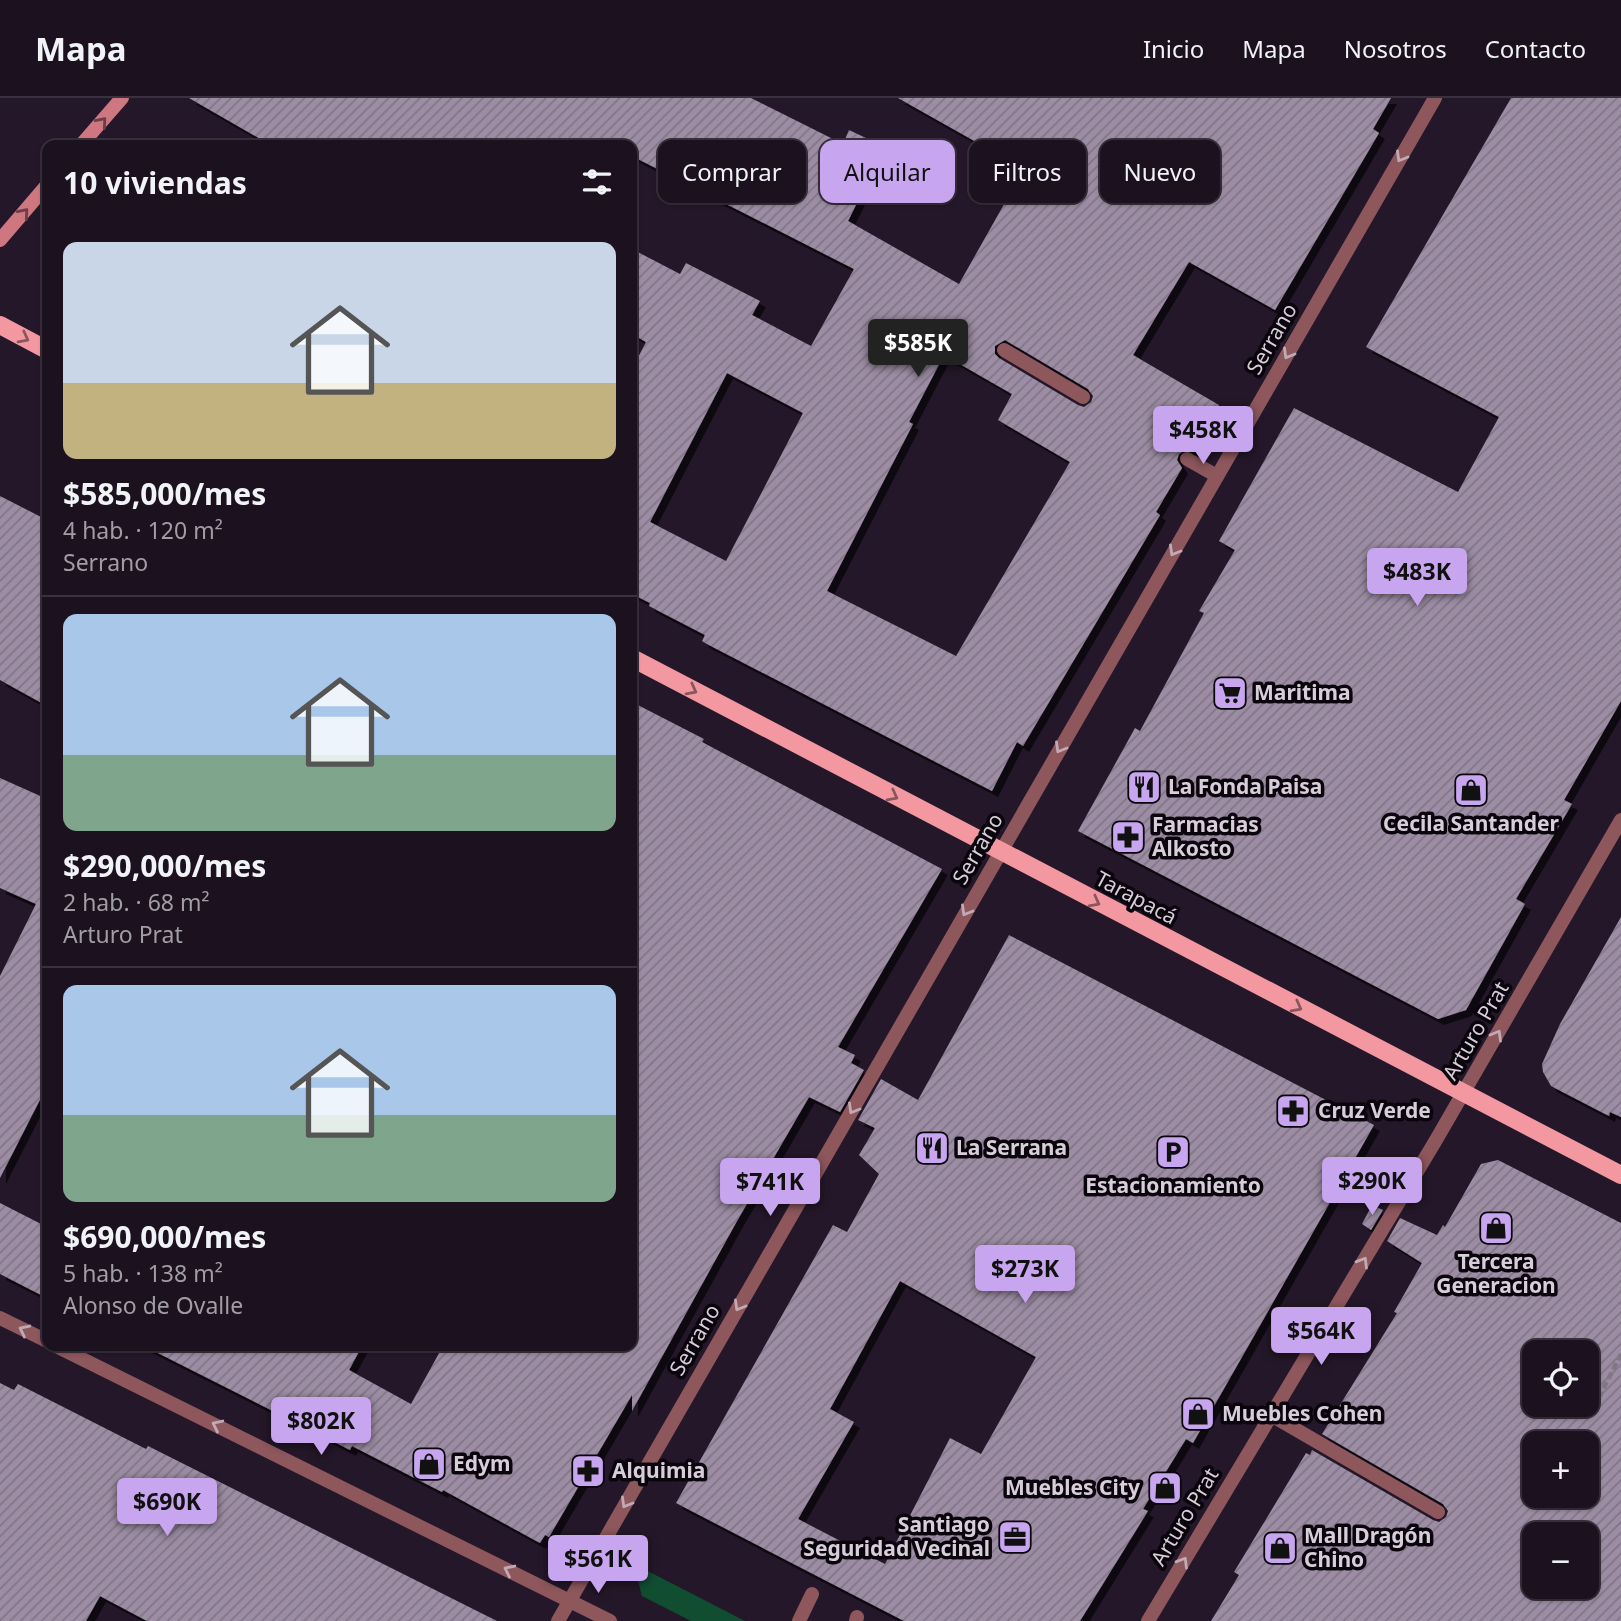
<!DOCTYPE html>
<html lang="es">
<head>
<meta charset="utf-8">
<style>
  body { margin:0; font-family:"Noto Sans",sans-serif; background:#281f2c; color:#f1f3f6; height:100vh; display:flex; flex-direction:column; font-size:26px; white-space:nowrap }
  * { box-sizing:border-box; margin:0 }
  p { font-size:23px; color:#a09da4 }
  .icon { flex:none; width:38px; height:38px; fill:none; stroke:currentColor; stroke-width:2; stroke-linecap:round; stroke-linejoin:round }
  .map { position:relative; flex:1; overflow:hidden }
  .panel { position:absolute; left:42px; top:42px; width:595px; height:1211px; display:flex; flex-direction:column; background:#1b111f; border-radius:14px; box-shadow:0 2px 5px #0004,0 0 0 2px #39313d }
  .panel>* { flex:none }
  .top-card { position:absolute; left:658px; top:42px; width:665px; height:63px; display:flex; gap:14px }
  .controls { position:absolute; left:1522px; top:1242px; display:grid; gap:14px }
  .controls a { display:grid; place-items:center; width:77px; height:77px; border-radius:14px; background:#1b111f; box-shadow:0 2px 5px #0004,0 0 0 2px #39313d; font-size:35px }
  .price { position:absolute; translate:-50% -60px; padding:0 16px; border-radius:7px; background:#c7a6ef; color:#111; font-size:23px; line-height:46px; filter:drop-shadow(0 2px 4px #0008) }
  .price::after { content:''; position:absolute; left:50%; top:42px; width:21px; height:16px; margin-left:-10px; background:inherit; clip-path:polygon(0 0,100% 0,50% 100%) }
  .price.active { background:#222; color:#fff }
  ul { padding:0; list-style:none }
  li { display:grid; align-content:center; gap:14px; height:371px; padding:0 21px }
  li+li { border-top:2px solid #39313d }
  li span { display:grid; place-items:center; height:217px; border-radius:14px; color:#555 }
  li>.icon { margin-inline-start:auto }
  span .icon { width:126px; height:126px; fill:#fffc; stroke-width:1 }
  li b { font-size:30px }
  h2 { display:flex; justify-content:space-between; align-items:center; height:84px; padding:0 21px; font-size:30px }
  .chip { padding:0 24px; border-radius:14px; background:#1b111f; box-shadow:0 2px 5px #0004,0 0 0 2px #39313d; font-size:24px; line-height:63px }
  .chip.active { background:#c7a6ef; color:#111 }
  header { display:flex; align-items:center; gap:42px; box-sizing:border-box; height:98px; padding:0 35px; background:#1b111f; border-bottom:2px solid #39313d }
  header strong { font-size:33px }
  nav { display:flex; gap:38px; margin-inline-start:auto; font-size:24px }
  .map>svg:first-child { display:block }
  .grass { fill:#104d31 }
  .building { fill:url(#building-hatch); fill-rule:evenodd; filter:url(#shadow) }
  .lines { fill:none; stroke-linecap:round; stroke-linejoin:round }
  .path { stroke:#817685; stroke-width:4.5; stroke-dasharray:7 3.5; stroke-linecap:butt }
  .service { stroke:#8d575c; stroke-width:14 }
  .minor { stroke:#8d575c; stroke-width:14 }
  .secondary { stroke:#ce7780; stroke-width:14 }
  .primary { stroke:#f398a1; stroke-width:18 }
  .oneway { stroke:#6c3e46 }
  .oneway2 { stroke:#c1aab4 }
  .oneway3 { stroke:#8a565e }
  .labels { text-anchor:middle; stroke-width:7; stroke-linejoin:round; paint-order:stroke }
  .street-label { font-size:21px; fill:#d7ceda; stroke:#0a050c }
  .poi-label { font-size:21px; font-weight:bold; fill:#d7ceda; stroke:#0a050c; text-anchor:start }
</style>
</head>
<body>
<header>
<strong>Mapa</strong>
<nav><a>Inicio</a><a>Mapa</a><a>Nosotros</a><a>Contacto</a></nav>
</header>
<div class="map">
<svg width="1621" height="1523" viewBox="0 0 1621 1523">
  <defs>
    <pattern id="building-hatch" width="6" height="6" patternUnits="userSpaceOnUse" patternTransform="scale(1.75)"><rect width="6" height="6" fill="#9d8da4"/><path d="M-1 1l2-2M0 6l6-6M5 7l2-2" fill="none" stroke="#817586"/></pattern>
    <filter id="shadow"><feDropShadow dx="6" dy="6" stdDeviation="0" flood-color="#0009"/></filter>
  </defs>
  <rect width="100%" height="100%" fill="#241729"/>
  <polygon class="grass" points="638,1468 745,1523 691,1523 642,1498 635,1472"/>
  <g class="building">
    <path d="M189 0H751L843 46 849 32 885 49 848 123 959 186 1024 71 898 0H1391L1373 31 1379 35 1275 212 1189 164 1133 257 1219 307 1192 353 1186 351 1179 356 1177 362 1182 370 1156 414 1160 417 1023 648 1017 644 992 693 705 545 702 543 705 537 649 508 650 505 632 496V271L646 244 632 236V151L680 176 686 165 760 203 752 217 811 248 854 171 632 58V47H271ZM1005 242 1088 291 1093 298 1091 304 1084 309 1078 307 999 260 995 256V248ZM944 257 1012 296 998 322 1070 364 956 558 827 493 913 326 909 324ZM727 275 803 315 726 463 650 424Z"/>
    <polygon points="1511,0 1621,0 1621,603 1564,702 1572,706 1516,801 1525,806 1466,912 1438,921 1078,733 1135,630 1140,633 1204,515 1199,513 1235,452 1219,443 1294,310 1458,394 1499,319 1366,249"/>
    <polygon points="0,398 47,422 47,608 0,582"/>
    <polygon points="632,604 704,641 702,644 942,771 838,949 855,957 851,965 864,972 840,1014 809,999 737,1123 632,1313 632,1297 549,1439 545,1437 540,1445 443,1392 442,1394 352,1348 350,1352 144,1248 362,1248 349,1272 411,1306 443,1248 632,1248"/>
    <polygon points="0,680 47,701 47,988 0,1080 0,878 36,806 0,790"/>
    <polygon points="1621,819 1621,1019 1610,1014 1609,1018 1551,988 1543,974 1542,966 1560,926"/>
    <path d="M1009 837 1374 1027 1193 1345 1186 1341 1143 1411 1148 1413 1080 1523H904L676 1405 833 1127 847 1134 879 1076 859 1057 875 1030 858 1022 881 981 918 1002ZM900 1183 1036 1259 981 1356 950 1340 885 1466 798 1421 854 1324 830 1311Z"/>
    <path d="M1498 1062 1621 1125V1523H1211L1239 1477 1234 1474 1306 1355 1310 1357 1312 1352 1433 1422 1439 1424 1446 1419 1448 1413 1443 1406 1322 1336 1397 1215 1394 1214 1422 1165 1387 1143 1400 1120 1437 1137 1443 1127 1445 1129 1481 1066ZM1535 1255H1587V1307H1535ZM1535 1346H1587V1398H1535ZM1535 1437H1587V1489H1535Z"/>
    <polygon points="0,1105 47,1129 47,1200 0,1176"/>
    <polygon points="1372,1107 1383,1112 1371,1132 1362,1126"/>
    <polygon points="0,1285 14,1292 18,1286 146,1351 148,1348 497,1523 147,1523 100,1498 86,1523 0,1523"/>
  </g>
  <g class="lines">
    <polyline class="path" points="1594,1309 1621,1256"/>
    <g class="service">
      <polyline points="1004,252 1083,299"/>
      <polyline points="1187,361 1217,378"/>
      <polyline points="1271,1317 1438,1414"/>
      <polyline points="799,1523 812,1496"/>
      <polyline points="856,1523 857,1519"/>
    </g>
    <g class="minor">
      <polyline points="0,1220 47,1243"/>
      <polyline points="56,1248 610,1523"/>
      <polyline points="558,1523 1435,0"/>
      <polyline points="1148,1523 1436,1042 1621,722"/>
    </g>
    <g class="secondary">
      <polyline points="81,47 122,0"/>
      <polyline points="0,142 47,87"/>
    </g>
    <g class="primary">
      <polyline points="0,227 47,252"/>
      <polyline points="632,560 1621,1077"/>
    </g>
  </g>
  <defs><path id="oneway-chevron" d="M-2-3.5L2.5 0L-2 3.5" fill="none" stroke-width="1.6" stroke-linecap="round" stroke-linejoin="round" transform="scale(1.75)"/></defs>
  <g class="oneway">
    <use href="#oneway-chevron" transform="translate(102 24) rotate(-49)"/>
    <use href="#oneway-chevron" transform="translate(24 115) rotate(-49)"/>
  </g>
  <g class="oneway2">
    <use href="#oneway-chevron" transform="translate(1401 59) rotate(120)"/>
    <use href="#oneway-chevron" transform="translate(1288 256) rotate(120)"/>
    <use href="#oneway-chevron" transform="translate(1174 453) rotate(120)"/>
    <use href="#oneway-chevron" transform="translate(1060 650) rotate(120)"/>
    <use href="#oneway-chevron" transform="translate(966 813) rotate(120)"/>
    <use href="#oneway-chevron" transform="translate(1497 937) rotate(-60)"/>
    <use href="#oneway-chevron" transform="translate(853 1011) rotate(120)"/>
    <use href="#oneway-chevron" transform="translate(1363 1164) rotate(-59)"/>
    <use href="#oneway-chevron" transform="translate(739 1208) rotate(120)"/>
    <use href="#oneway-chevron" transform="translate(24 1232) rotate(-154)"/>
    <use href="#oneway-chevron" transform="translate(217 1327) rotate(-154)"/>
    <use href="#oneway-chevron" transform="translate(626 1405) rotate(120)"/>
    <use href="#oneway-chevron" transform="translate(1183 1464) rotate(-59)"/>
    <use href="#oneway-chevron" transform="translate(509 1472) rotate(-154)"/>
  </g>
  <g class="oneway3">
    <use href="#oneway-chevron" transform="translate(24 240) rotate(28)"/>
    <use href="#oneway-chevron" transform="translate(692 592) rotate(28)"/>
    <use href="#oneway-chevron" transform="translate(893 698) rotate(28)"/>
    <use href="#oneway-chevron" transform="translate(1095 804) rotate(28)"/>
    <use href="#oneway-chevron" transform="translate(1297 909) rotate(28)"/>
  </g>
  <defs>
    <g id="supermarket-square" transform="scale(1.75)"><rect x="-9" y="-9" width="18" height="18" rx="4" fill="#c7a6ef" stroke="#0a050c"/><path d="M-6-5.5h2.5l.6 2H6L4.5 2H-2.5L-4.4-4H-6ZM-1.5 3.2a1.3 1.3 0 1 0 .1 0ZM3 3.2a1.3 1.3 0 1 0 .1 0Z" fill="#111"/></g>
    <g id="restaurant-square" transform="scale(1.75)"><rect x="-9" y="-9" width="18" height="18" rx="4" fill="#c7a6ef" stroke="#0a050c"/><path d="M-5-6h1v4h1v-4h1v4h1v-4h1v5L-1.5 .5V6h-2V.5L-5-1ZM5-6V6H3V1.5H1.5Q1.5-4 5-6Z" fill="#111"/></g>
    <g id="shop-square" transform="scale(1.75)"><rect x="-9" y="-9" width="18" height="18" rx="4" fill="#c7a6ef" stroke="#0a050c"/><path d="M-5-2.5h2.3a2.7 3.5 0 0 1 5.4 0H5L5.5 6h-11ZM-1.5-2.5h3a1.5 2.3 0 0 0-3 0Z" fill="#111"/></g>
    <g id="pharmacy-square" transform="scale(1.75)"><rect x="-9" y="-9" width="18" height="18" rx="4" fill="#c7a6ef" stroke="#0a050c"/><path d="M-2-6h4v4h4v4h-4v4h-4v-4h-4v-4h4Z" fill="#111"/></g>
    <g id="parking-square" transform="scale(1.75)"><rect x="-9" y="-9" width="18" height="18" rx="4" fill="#c7a6ef" stroke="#0a050c"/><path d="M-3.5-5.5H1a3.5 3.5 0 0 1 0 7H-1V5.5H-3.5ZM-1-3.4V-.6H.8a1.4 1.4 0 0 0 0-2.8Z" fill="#111"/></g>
    <g id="office-square" transform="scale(1.75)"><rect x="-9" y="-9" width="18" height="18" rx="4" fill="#c7a6ef" stroke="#0a050c"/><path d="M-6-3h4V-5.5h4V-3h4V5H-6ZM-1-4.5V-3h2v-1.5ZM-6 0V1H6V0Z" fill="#111"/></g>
  </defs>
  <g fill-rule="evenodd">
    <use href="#supermarket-square" x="1230" y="595"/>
    <use href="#restaurant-square" x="1144" y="689"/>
    <use href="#shop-square" x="1471" y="692"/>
    <use href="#pharmacy-square" x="1128" y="739"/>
    <use href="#pharmacy-square" x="1293" y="1013"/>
    <use href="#restaurant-square" x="932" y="1050"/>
    <use href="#parking-square" x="1173" y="1054"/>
    <use href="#shop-square" x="1496" y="1130"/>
    <use href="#shop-square" x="1198" y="1316"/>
    <use href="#shop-square" x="429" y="1366"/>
    <use href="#pharmacy-square" x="588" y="1373"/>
    <use href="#shop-square" x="1165" y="1390"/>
    <use href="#office-square" x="1015" y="1439"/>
    <use href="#shop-square" x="1280" y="1450"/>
  </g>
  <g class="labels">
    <g class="street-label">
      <text transform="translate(1272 241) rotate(-60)" y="7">Serrano</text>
      <text transform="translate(978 751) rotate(-60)" y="7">Serrano</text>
      <text transform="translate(1136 800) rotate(28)" y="7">Tarapacá</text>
      <text transform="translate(1476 933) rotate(-60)" y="7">Arturo Prat</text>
      <text transform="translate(695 1242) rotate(-60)" y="7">Serrano</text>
      <text transform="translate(1185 1419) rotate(-59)" y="7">Arturo Prat</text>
    </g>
    <g class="poi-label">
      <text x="1254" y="602">Maritima</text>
      <text x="1168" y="696">La Fonda Paisa</text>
      <text x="1471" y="733" text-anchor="middle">Cecila Santander</text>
      <text x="1152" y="734">Farmacias<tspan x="1152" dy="24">Alkosto</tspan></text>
      <text x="1318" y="1020">Cruz Verde</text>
      <text x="956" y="1057">La Serrana</text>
      <text x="1173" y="1095" text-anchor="middle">Estacionamiento</text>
      <text x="1496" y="1171" text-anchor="middle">Tercera<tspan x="1496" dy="24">Generacion</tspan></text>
      <text x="1222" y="1323">Muebles Cohen</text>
      <text x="453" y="1373">Edym</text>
      <text x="612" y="1380">Alquimia</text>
      <text x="1140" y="1397" text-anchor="end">Muebles City</text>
      <text x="990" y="1434" text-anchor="end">Santiago<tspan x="990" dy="24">Seguridad Vecinal</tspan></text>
      <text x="1304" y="1445">Mall Dragón<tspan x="1304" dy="24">Chino</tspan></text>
    </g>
  </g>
</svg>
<div class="controls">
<a><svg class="icon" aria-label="locate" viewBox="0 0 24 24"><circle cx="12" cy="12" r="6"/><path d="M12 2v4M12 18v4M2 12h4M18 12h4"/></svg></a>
<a>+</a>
<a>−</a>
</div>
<b class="price active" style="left:918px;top:281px">$585K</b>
<b class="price" style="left:1203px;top:368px">$458K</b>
<b class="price" style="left:1417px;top:510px">$483K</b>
<b class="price" style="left:1372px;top:1119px">$290K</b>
<b class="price" style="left:770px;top:1120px">$741K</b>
<b class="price" style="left:1025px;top:1207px">$273K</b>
<b class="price" style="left:1321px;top:1269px">$564K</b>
<b class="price" style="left:321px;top:1359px">$802K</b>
<b class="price" style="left:167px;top:1440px">$690K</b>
<b class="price" style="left:598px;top:1497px">$561K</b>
<div class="top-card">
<a class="chip">Comprar</a>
<a class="chip active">Alquilar</a>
<a class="chip">Filtros</a>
<a class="chip">Nuevo</a>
</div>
<section class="panel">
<h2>10 viviendas<svg class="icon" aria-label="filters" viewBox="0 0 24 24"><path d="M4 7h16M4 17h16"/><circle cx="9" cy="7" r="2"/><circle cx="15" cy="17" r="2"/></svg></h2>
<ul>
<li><span style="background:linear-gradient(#c9d6e8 65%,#c2b280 0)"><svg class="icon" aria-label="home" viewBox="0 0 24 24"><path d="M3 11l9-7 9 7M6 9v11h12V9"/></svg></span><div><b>$585,000/mes</b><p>4 hab. · 120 m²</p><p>Serrano</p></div></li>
<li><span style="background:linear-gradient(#a9c7e8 65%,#7fa58c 0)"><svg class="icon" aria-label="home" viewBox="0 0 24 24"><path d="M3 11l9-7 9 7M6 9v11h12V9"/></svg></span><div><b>$290,000/mes</b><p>2 hab. · 68 m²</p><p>Arturo Prat</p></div></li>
<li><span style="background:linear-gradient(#a9c7e8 60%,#7fa58c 0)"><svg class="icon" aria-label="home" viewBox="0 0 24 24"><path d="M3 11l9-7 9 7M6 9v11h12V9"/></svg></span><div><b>$690,000/mes</b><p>5 hab. · 138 m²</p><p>Alonso de Ovalle</p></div></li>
</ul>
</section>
</div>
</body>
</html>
